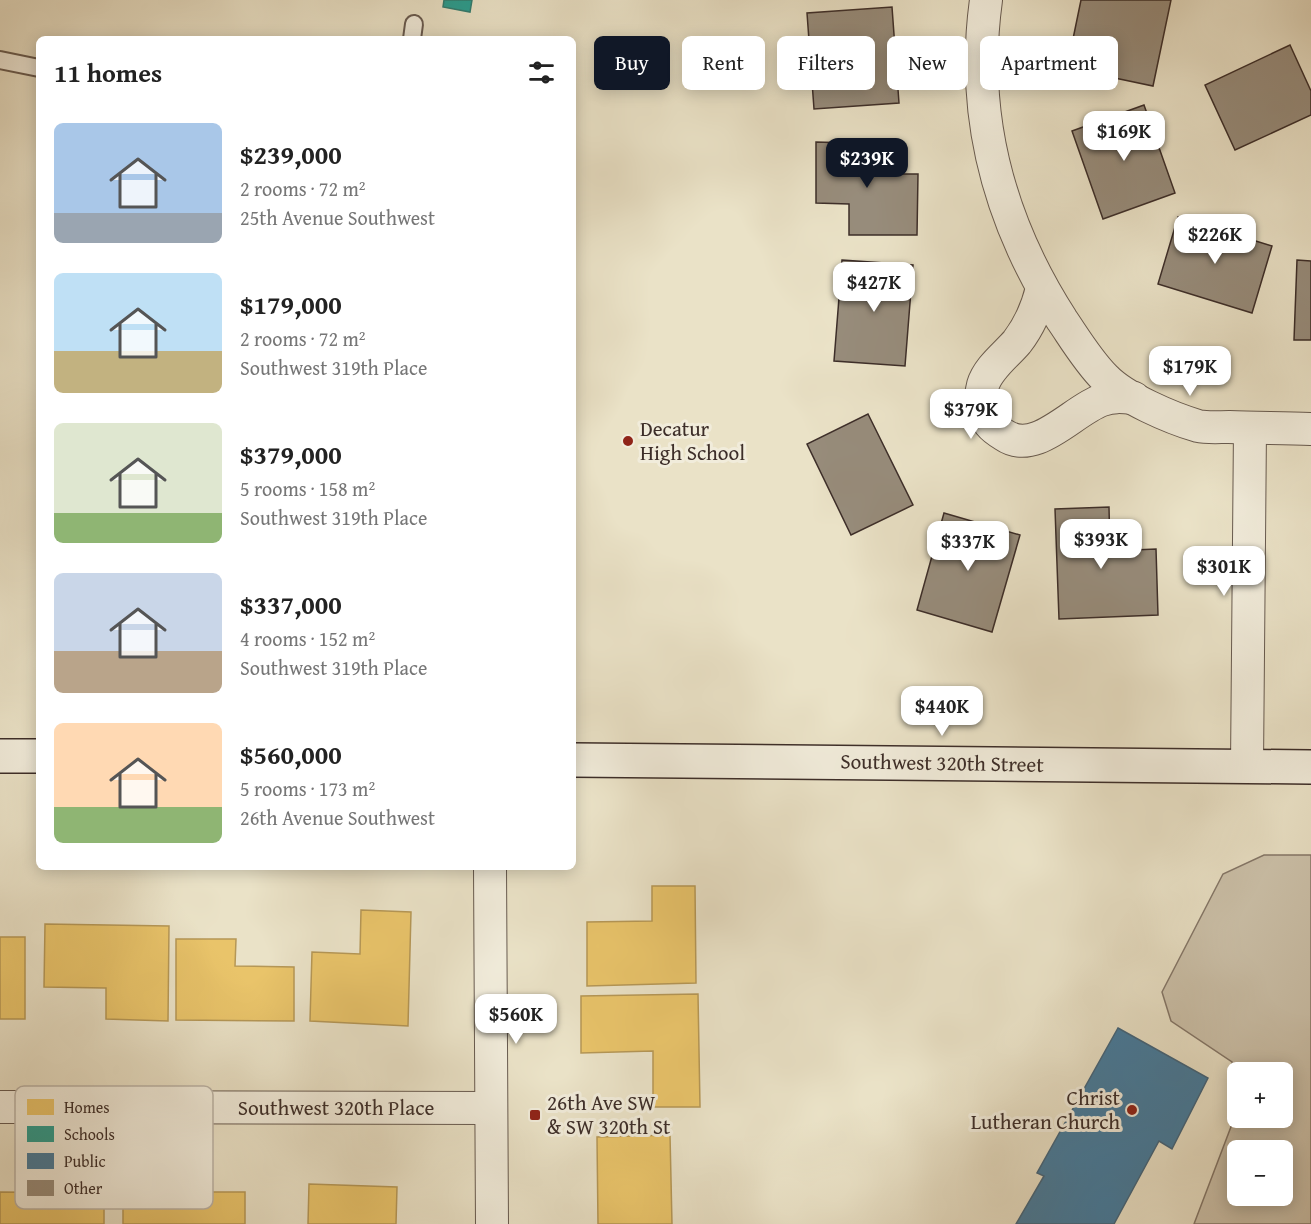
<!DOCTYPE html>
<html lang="en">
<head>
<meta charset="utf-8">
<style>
  body { margin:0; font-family:"Gentium Book Plus",serif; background:#f2f2f2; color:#222; height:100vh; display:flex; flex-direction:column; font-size:22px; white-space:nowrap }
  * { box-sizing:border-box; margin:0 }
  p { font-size:20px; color:#767676 }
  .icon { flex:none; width:33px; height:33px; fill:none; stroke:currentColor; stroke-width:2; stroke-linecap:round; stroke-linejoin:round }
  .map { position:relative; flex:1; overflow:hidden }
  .panel { position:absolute; left:36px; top:36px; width:540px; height:834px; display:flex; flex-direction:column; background:#fff; border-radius:9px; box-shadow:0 3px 15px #0003 }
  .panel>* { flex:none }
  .guide { position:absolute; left:594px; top:36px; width:570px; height:54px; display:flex; gap:12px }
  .controls { position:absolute; left:1227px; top:1062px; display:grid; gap:12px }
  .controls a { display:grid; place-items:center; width:66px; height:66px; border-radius:9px; background:#fff; box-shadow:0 3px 15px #0003; font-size:30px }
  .price { position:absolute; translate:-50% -51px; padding:0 14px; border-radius:12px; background:#fff; color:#222; font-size:20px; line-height:39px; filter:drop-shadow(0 2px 3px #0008) }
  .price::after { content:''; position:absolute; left:50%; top:36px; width:18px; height:14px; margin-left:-9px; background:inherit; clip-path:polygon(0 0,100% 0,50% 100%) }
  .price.current { background:#111827; color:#fff }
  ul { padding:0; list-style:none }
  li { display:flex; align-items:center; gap:18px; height:150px; padding:0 18px }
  li span { display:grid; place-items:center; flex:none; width:168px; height:120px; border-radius:9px; color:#555 }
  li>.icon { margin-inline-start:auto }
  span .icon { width:72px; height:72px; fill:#fffc; stroke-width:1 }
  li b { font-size:26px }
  h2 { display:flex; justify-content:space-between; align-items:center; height:72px; padding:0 18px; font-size:26px }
  .tag { padding:0 21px; border-radius:9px; background:#fff; box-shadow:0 3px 15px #0003; font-size:21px; line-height:54px }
  .tag.current { background:#111827; color:#fff }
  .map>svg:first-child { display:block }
  .green { fill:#cdc3ac; stroke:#85786a; stroke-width:1.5; fill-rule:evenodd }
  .homes { fill:#e9c46a; stroke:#b59756; stroke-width:1.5 }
  .schools { fill:#2a9d8f; stroke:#307c70; stroke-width:1.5 }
  .public { fill:#457b9d; stroke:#43647a; stroke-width:1.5 }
  .building { fill:#978c7b; stroke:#3d2e29; stroke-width:1.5 }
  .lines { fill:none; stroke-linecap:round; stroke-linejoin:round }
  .service-casing { stroke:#685b50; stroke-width:20 }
  .minor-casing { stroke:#685b50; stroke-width:34 }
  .secondary-casing { stroke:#3d2e29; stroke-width:36 }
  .service { stroke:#f1ecdb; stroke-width:16 }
  .minor { stroke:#f1ecdb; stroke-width:32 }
  .secondary { stroke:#f1ecdb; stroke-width:33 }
  .poi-dot { fill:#8f2418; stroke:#f1ecdb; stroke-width:2 }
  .labels { text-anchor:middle; stroke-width:6; stroke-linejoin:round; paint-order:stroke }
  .poi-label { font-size:21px; fill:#3d2e29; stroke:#f1ecdb; text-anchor:start }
  .street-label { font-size:21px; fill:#3d2e29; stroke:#f1ecdb }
  .key { fill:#f1ecdb; stroke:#bbb3a6; stroke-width:1.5 }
  .key-label { font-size:16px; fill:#3d2e29 }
</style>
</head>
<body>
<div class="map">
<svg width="1311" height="1224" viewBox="0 0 1311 1224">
  <rect width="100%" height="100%" fill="#eae2c7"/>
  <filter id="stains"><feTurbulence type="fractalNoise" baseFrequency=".00333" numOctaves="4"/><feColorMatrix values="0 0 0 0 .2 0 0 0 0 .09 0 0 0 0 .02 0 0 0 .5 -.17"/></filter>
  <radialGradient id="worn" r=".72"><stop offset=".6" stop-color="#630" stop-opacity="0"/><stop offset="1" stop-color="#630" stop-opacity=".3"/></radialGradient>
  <path class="green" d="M1264 855H1311V1224H1194L1237 1111 1238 1118H1282V1072H1238L1237 1108 1232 1062 1171 1021 1162 992 1223 874ZM1238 1150H1282V1196H1238Z"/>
  <g class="homes">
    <polygon points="652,886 695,886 696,983 587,986 587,922 652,921"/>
    <polygon points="361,910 411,912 408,1026 310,1021 312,952 360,954"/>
    <polygon points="45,924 169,926 168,1021 106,1019 106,988 44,987"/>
    <rect x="0" y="937" width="25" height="82"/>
    <polygon points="176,939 236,939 235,966 294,967 294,1021 176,1020"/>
    <polygon points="698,994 700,1107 653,1107 653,1051 581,1053 581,996"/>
    <polygon points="670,1135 672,1224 598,1224 597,1137"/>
    <polygon points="309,1184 397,1187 396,1224 308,1224"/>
    <polygon points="0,1192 104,1193 104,1224 0,1224"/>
    <rect x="123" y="1192" width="122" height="32"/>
  </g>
  <polygon class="schools" points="444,0 472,0 470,12 443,7"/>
  <polygon class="public" points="1118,1028 1208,1078 1172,1149 1159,1141 1114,1224 1016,1224 1044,1176 1037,1173"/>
  <g class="building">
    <polygon points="1081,0 1171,0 1153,86 1067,68"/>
    <polygon points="892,7 899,103 814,109 807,13"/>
    <polygon points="1290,45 1311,91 1311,115 1235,150 1205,85"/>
    <polygon points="1144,105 1175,193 1103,219 1072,131"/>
    <polygon points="816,142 884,144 884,174 918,174 917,235 849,235 849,204 816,203"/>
    <polygon points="1178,217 1272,246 1252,313 1158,284"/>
    <polygon points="842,260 913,265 905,366 834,361"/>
    <polygon points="1297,260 1311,261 1311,340 1294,340"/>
    <polygon points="868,414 913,505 851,535 807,444"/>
    <polygon points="1109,507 1110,551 1156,549 1158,615 1059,619 1055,509"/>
    <polygon points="944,513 1020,535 992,632 917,610"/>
  </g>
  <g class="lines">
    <g class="service-casing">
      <g id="service">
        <polyline points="412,39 414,24"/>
        <polyline points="0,60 39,68"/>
      </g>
    </g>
    <g class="minor-casing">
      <g id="minor">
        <path d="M986 0C970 116 999 222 1062 320 1075 339 1088 361 1105 378 1124 398 1171 418 1198 426 1207 428 1219 427 1229 427 1256 428 1284 428 1311 429"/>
        <path d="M1042 288C1037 309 1030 325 1017 342 1006 355 988 368 983 385 979 399 982 412 990 424 994 429 999 432 1004 435 1036 457 1073 410 1102 400 1114 396 1122 397 1134 398"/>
        <polyline points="1247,766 1250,428"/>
        <polyline points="490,867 492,1224"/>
        <polyline points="0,1107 491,1108"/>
      </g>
    </g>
    <g class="secondary-casing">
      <g id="secondary">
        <polyline points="0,756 39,756"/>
        <polyline points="573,760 1311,767"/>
      </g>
    </g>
    <use href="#service" class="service"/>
    <use href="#minor" class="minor"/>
    <use href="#secondary" class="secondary"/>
  </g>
  <g class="poi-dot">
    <circle cx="628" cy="441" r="6"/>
    <circle cx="1132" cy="1110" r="6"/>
    <rect x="529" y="1109" width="12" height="12" rx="3"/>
  </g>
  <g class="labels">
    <g class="poi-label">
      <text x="640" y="436">Decatur<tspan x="640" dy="24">High School</tspan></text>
      <text x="1120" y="1105" text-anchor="end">Christ<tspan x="1120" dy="24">Lutheran Church</tspan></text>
      <text x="547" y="1110">26th Ave SW<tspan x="547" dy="24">&amp; SW 320th St</tspan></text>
    </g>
    <g class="street-label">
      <text transform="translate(942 763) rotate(1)" y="7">Southwest 320th Street</text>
      <text x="336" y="1115">Southwest 320th Place</text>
    </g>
  </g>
  <rect x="15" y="1086" width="198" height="123" rx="9" class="key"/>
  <rect x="27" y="1099" width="27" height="16" fill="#e9c46a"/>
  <rect x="27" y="1126" width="27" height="16" fill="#2a9d8f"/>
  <rect x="27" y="1153" width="27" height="16" fill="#457b9d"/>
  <rect x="27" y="1180" width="27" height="16" fill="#978c7b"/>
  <g class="key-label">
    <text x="64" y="1113">Homes</text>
    <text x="64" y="1140">Schools</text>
    <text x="64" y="1167">Public</text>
    <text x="64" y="1194">Other</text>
  </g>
  <rect width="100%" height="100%" filter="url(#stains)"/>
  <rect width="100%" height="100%" fill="url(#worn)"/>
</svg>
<div class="controls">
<a>+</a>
<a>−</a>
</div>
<b class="price" style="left:1124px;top:162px">$169K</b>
<b class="price current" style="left:867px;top:189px">$239K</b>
<b class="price" style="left:1215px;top:265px">$226K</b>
<b class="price" style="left:874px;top:313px">$427K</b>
<b class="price" style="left:1190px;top:397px">$179K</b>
<b class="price" style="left:971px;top:440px">$379K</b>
<b class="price" style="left:1101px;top:570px">$393K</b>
<b class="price" style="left:968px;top:572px">$337K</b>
<b class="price" style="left:1224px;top:597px">$301K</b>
<b class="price" style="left:942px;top:737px">$440K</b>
<b class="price" style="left:516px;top:1045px">$560K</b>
<div class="guide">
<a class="tag current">Buy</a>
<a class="tag">Rent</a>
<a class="tag">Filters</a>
<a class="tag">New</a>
<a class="tag">Apartment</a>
</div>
<section class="panel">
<h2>11 homes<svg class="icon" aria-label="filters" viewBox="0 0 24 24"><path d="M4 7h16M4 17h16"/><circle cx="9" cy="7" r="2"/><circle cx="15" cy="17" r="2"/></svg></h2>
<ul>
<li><span style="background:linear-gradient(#a9c7e8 75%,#9aa5b1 0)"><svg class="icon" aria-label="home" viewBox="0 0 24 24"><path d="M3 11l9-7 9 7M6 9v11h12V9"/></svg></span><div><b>$239,000</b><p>2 rooms · 72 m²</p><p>25th Avenue Southwest</p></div></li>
<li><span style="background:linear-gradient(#bfe0f5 65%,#c2b280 0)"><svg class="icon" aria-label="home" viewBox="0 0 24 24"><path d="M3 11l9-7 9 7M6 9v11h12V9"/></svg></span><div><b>$179,000</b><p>2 rooms · 72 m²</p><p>Southwest 319th Place</p></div></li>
<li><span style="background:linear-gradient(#dfe7d0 75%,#8fb573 0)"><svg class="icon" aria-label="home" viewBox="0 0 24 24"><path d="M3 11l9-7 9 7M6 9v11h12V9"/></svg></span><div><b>$379,000</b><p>5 rooms · 158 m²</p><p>Southwest 319th Place</p></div></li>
<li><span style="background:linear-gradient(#c9d6e8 65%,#b9a48a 0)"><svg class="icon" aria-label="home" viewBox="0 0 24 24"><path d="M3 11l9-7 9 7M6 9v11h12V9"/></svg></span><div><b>$337,000</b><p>4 rooms · 152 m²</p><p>Southwest 319th Place</p></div></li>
<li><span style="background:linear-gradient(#ffd9b3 70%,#8fb573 0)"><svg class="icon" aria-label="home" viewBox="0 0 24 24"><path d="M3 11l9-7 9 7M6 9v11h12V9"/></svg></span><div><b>$560,000</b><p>5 rooms · 173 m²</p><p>26th Avenue Southwest</p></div></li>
</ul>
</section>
</div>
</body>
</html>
